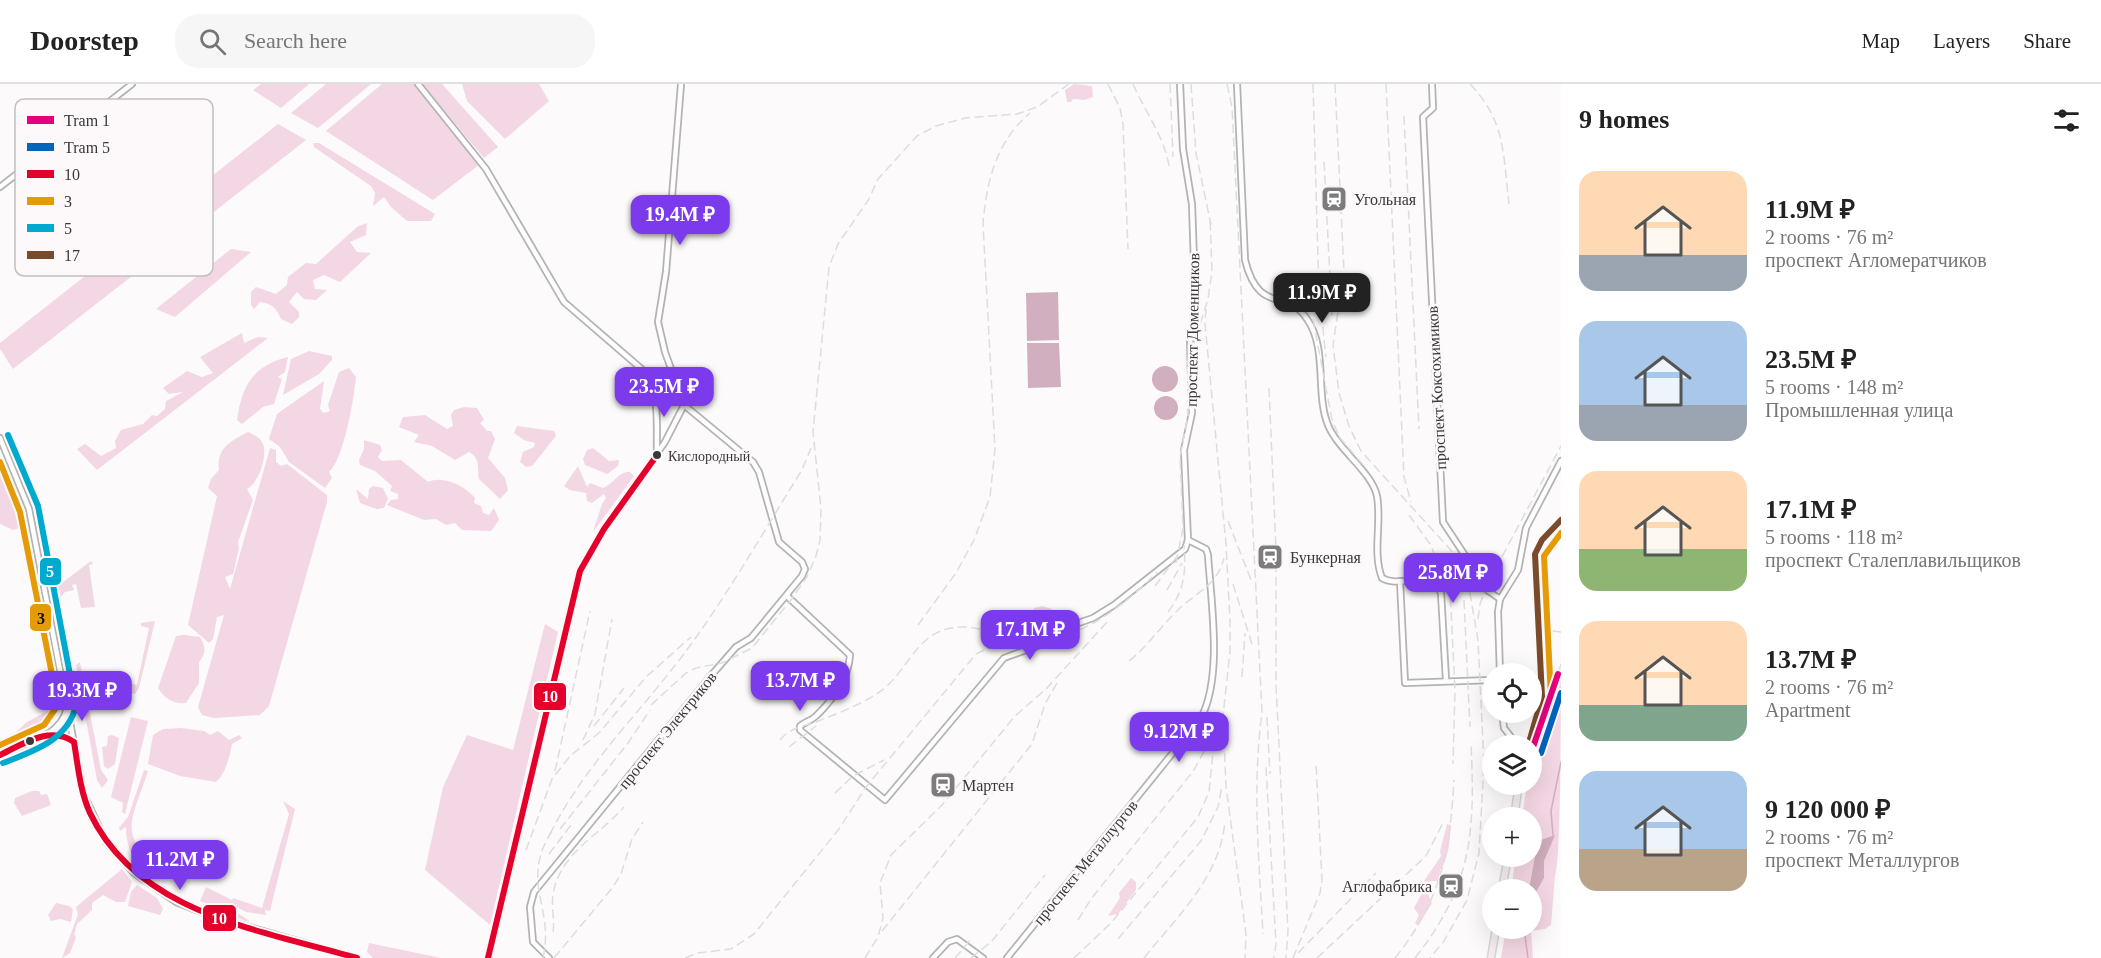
<!DOCTYPE html>
<html lang="en">
<head>
<meta charset="utf-8">
<style>
  body { margin:0; font-family:"Times New Roman",serif; background:#f6f6f6; color:#222; height:100vh; display:flex; flex-direction:column; font-size:22px; white-space:nowrap }
  * { box-sizing:border-box; margin:0 }
  p { font-size:20px; color:#767676 }
  .icon { flex:none; width:33px; height:33px; fill:none; stroke:currentColor; stroke-width:2; stroke-linecap:round; stroke-linejoin:round }
  .map { position:relative; flex:1; overflow:hidden }
  .drawer { display:flex; flex-direction:column; background:#fff; width:540px }
  .drawer>* { flex:none }
  .buttons { position:absolute; left:1482px; top:579px; display:grid; gap:12px }
  .buttons a { display:grid; place-items:center; width:60px; height:60px; border-radius:50%; background:#fff; box-shadow:0 6px 24px #0002; font-size:30px }
  .price { position:absolute; translate:-50% -51px; padding:0 14px; border-radius:12px; background:#7c3aed; color:#fff; font-size:20px; line-height:39px; filter:drop-shadow(0 2px 3px #0008) }
  .price::after { content:''; position:absolute; left:50%; top:36px; width:18px; height:14px; margin-left:-9px; background:inherit; clip-path:polygon(0 0,100% 0,50% 100%) }
  .price.active { background:#222; color:#fff }
  ul { padding:0; list-style:none }
  li { display:flex; align-items:center; gap:18px; height:150px; padding:0 18px }
  li span { display:grid; place-items:center; flex:none; width:168px; height:120px; border-radius:18px; color:#555 }
  li>.icon { margin-inline-start:auto }
  span .icon { width:72px; height:72px; fill:#fffc; stroke-width:1 }
  li b { font-size:26px }
  h2 { display:flex; justify-content:space-between; align-items:center; height:72px; padding:0 18px; font-size:26px }
  header { display:flex; align-items:center; gap:36px; box-sizing:border-box; height:84px; padding:0 30px; background:#fff; border-bottom:2px solid #e0e0e0 }
  header strong { font-size:28px }
  nav { display:flex; gap:33px; margin-inline-start:auto; font-size:21px }
  .search { width:420px; height:54px; background:#f6f6f6; display:flex; align-items:center; gap:15px; box-sizing:border-box; padding:0 21px; border-radius:24px; color:#767676; font-size:22px }
  main { display:flex; flex:1; min-height:0 }
  .map>svg:first-child { display:block }
  .green { fill:#efd8e1 }
  .forest { fill:#f4d7e4 }
  .water { fill:#d2afbe }
  .lines { fill:none; stroke-linecap:round; stroke-linejoin:round }
  .stream { stroke:#d2afbe; stroke-width:1.5 }
  .minor-casing { stroke:#b4b3b4; stroke-width:8 }
  .major-casing { stroke:#d7d5d6; stroke-width:9 }
  .minor { stroke:#fffefe; stroke-width:4.5 }
  .major { stroke:#f5edf1; stroke-width:6 }
  .tram { stroke:#deddde; stroke-width:1.5 }
  .rail { stroke:#deddde; stroke-width:1.5; stroke-dasharray:9 4.5; stroke-linecap:butt }
  .bus-1-casing { stroke:#fdf9fb; stroke-width:10 }
  .bus-2-casing { stroke:#fdf9fb; stroke-width:10 }
  .bus-3-casing { stroke:#fdf9fb; stroke-width:10 }
  .bus-4-casing { stroke:#fdf9fb; stroke-width:10 }
  .bus-1 { stroke:#e4002b; stroke-width:6 }
  .bus-2 { stroke:#e49b06; stroke-width:6 }
  .bus-3 { stroke:#00a9ce; stroke-width:6 }
  .bus-4 { stroke:#7a4b2a; stroke-width:6 }
  .tram-1-casing { stroke:#fdf9fb; stroke-width:10 }
  .tram-2-casing { stroke:#fdf9fb; stroke-width:10 }
  .tram-1 { stroke:#e5007d; stroke-width:6 }
  .tram-2 { stroke:#0065bd; stroke-width:6 }
  .bus-dot { fill:#393738; stroke:#fdf9fb; stroke-width:2 }
  .labels { text-anchor:middle; stroke-width:5; stroke-linejoin:round; paint-order:stroke }
  .bus-label { font-size:14px; fill:#393738; stroke:#fdf9fb; text-anchor:start }
  .poi-label { font-size:16px; fill:#393738; stroke:#fdf9fb; text-anchor:start }
  .street-label { font-size:16px; fill:#393738; stroke:#fdf9fb }
  .key { fill:#fdf9fb; stroke:#c2bfc0; stroke-width:1.5 }
  .key-label { font-size:16px; fill:#393738 }
  .line-badge { stroke:#fdf9fb; stroke-width:2 }
  .badge-label { font-size:16px; text-anchor:middle; font-weight:bold; fill:#fff }
  .pale-badge-label { font-size:16px; text-anchor:middle; font-weight:bold; fill:#111 }
</style>
</head>
<body>
<header>
<strong>Doorstep</strong>
<div class="search"><svg class="icon" aria-label="search" viewBox="0 0 24 24"><circle cx="10" cy="10" r="6"/><path d="M15 15l6 6"/></svg>Search here</div>
<nav><a>Map</a><a>Layers</a><a>Share</a></nav>
</header>
<main>
<div class="map">
<svg width="1561" height="874" viewBox="0 0 1561 874">
  <rect width="100%" height="100%" fill="#fcfafb"/>
  <polygon class="green" points="91,477 93,480 89,481 95,523 81,524 76,500 72,501 74,506 65,508 59,515 58,502"/>
  <g class="forest">
    <polygon points="261,0 309,0 281,24 253,6"/>
    <polygon points="326,0 371,0 318,44 291,29"/>
    <polygon points="382,0 415,0 480,80 433,116 326,47"/>
    <polygon points="422,0 442,0 498,63 484,74"/>
    <polygon points="462,0 539,0 549,17 505,55 467,17"/>
    <polygon points="1074,0 1092,2 1093,13 1084,16 1073,15 1071,18 1067,18 1065,6"/>
    <polygon points="278,40 306,56 13,285 0,265 0,259"/>
    <polygon points="313,59 319,59 435,130 431,137 407,137 391,123 384,113 373,122 375,109 371,102 314,63"/>
    <path d="M367 139 366 151 350 158 357 168 371 169 340 198 324 191 313 196 315 205 327 206 316 216 304 215 297 208 289 218 299 228V233L292 240 281 235C276 224 273 220 260 218L254 225 251 221V208L256 203 276 210 287 201 288 193 306 179 316 180 357 143Z"/>
    <polygon points="231,165 251,168 175,233 156,225"/>
    <polygon points="242,249 244,259 258,253 268,254 97,386 77,365 85,360 101,372 116,364 115,357 121,346 143,340 152,331 157,332 165,325 166,317 183,308 169,310 163,304 187,287 202,293 213,289 200,273"/>
    <polygon points="309,267 332,272 332,276 319,290 283,311 291,275"/>
    <path d="M288 273 285 288 278 293 282 295 274 320 263 323 242 340 237 336C242 301 253 282 288 273Z"/>
    <path d="M349 284 356 293C354 314 344 375 329 388L332 394 325 404 289 378 280 363 269 355 277 330 324 297 320 325 323 329 330 327 328 321 339 288Z"/>
    <path d="M464 323 477 324 484 336 480 339 487 347H491L495 355 488 374 505 394 508 406 500 415 479 395C477 383 481 375 469 368L455 376 432 362 414 358 419 351 399 343 403 333 425 331 447 345 453 342 451 331 454 326Z"/>
    <polygon points="517,342 554,347 556,352 532,382 526,383 520,378 523,368 534,363 535,359 524,356 514,349"/>
    <path d="M248 348C253 350 261 354 263 360 268 372 258 400 247 405L253 416 238 458 239 464 233 490 225 493 230 505 270 364 276 366V378L281 382 287 380 327 411V418L269 622 260 631 214 634 202 631 198 623 224 531 217 533 213 555 209 559 188 541 217 412 208 404 211 395 219 386C216 364 231 357 248 348Z"/>
    <path d="M364 356 380 361 382 366 378 373 382 377 401 376 428 398C443 391 465 402 475 414L474 419 481 422 483 429 489 431 494 424 499 436 491 447 462 446 455 439 446 441 436 435 424 436 387 421 391 416 398 415V410L390 407 392 402 375 387 360 381 359 376 364 365Z"/>
    <polygon points="593,364 609,377 619,376 618,382 607,390 585,381 583,375 587,366"/>
    <path d="M578 382 587 403 590 399 603 404C615 399 617 388 630 388L634 392 593 448 602 420 606 414 604 410 592 419 587 417 586 409 570 406 564 402Z"/>
    <polygon points="0,385 25,442 13,446 0,440"/>
    <polygon points="373,402 383,404 388,415 384,424 376,425 360,419 356,405 368,415 369,405"/>
    <polygon points="1042,522 1052,525 1053,531 1044,537 1047,543 1038,548 1022,543 1035,532 1034,524"/>
    <polygon points="155,537 139,604 135,610 124,608 121,602 125,598 137,601 149,544 141,542 141,539"/>
    <polygon points="545,540 558,548 490,841 425,786 443,703 467,651 513,666"/>
    <path d="M184 551 200 553C206 563 206 570 199 578V599L186 619C173 620 165 615 158 604L176 552Z"/>
    <polygon points="80,578 101,686 108,696 102,704 97,696 76,581"/>
    <path d="M1561 584C1561 613 1561 779 1555 792L1551 841 1545 845 1531 847 1533 874H1501L1506 845 1532 844V806L1511 805 1516 773 1532 772V734L1522 733 1527 701 1532 700 1533 672Z"/>
    <polygon points="55,623 45,646 44,642 38,644 0,665 0,662 17,653 16,648 27,638"/>
    <polygon points="131,633 148,637 125,730 122,728 123,719 111,713"/>
    <path d="M181 644 204 647 210 651 218 647 229 656 239 651 242 654 232 660C230 672 225 691 216 698L180 692 148 680 153 651 163 645Z"/>
    <polygon points="112,651 119,654 115,680 108,685 104,682 102,663 107,662 108,652"/>
    <path d="M144 686 148 687C133 735 114 752 165 786L162 793C138 788 126 768 126 743L120 747 119 744 128 733Z"/>
    <polygon points="32,707 39,707 41,711 47,710 51,721 22,732 14,719 15,714"/>
    <polygon points="283,717 295,725 270,827 265,826 266,831 246,828 233,821 234,827 250,837 245,837 200,817 206,803 232,816 233,814 262,824 289,730"/>
    <path d="M1447 740 1451 741C1450 754 1449 776 1440 786L1439 797H1431L1428 810 1432 819 1418 842 1415 839 1419 831 1414 824 1421 811 1418 806 1441 772 1440 767Z"/>
    <polygon points="122,785 132,798 125,818 116,818 103,811 92,819 92,826 77,840 74,851 76,853 70,869 62,874 78,830 76,823"/>
    <polygon points="1131,794 1136,798 1136,806 1118,830 1108,832 1120,814 1119,809"/>
    <polygon points="137,801 157,814 163,825 160,831 128,822 131,808"/>
    <polygon points="56,819 69,822 73,825 71,838 60,835 51,837 48,831"/>
    <polygon points="369,859 441,874 373,874 367,868"/>
  </g>
  <g class="water">
    <polygon points="1058,208 1059,256 1027,257 1026,209"/>
    <polygon points="1027,259 1059,259 1061,303 1028,304"/>
    <circle cx="1165" cy="295" r="13"/>
    <circle cx="1166" cy="324" r="12"/>
    <polygon points="1555,751 1544,777 1544,794 1532,815 1532,806 1529,805 1538,757"/>
  </g>
  <g class="lines">
    <g class="stream">
      <polyline points="1553,751 1551,727 1561,678"/>
      <polyline points="1532,818 1533,813"/>
      <polyline points="1524,844 1528,874"/>
    </g>
    <g class="minor-casing">
      <g id="minor">
        <path d="M418 0 486 85 564 218 644 287C661 313 656 342 657 371"/>
        <polyline points="681,0 666,188 658,238 665,268 684,321"/>
        <path d="M1237 0 1245 176C1259 232 1287 204 1307 235 1328 265 1315 309 1328 341 1338 366 1372 388 1377 412 1382 439 1372 468 1382 494 1400 505 1430 484 1441 509L1446 596"/>
        <polyline points="1432,0 1433,24 1423,33 1443,438 1468,476 1477,499 1500,515"/>
        <polyline points="0,103 132,0"/>
        <polyline points="0,354 29,425 84,711 106,758 134,789 176,818 211,832 357,874"/>
        <polyline points="1400,497 1405,599 1492,596"/>
        <path d="M787 512 850 571C849 593 832 617 816 632 812 636 805 638 800 642V646L885 716 1004 574 1040 561 1067 543 1093 534 1114 521 1185 465 1188 456 1184 366 1192 329 1190 257 1196 236 1192 120 1183 65 1180 0"/>
        <polyline points="1500,590 1498,528 1500,515 1518,486 1526,444 1561,377"/>
        <polyline points="1502,628 1504,644 1518,662"/>
        <polyline points="47,650 60,649 72,656"/>
        <path d="M0 671C23 661 61 653 67 624"/>
        <polyline points="488,874 580,487 604,445 665,358 684,321"/>
        <polyline points="549,874 533,858 530,823 534,808 709,594 736,563 751,554 802,492 805,485 802,478 779,458 759,388 753,378 684,321"/>
        <polyline points="933,874 948,858 957,855 983,874"/>
        <path d="M1007 874 1201 634C1223 592 1211 518 1208 471L1206 465 1188 456"/>
      </g>
    </g>
    <g class="major-casing">
      <g id="major">
        <polyline points="1528,662 1542,613 1535,470 1542,456 1561,436"/>
        <polyline points="1514,734 1519,700"/>
        <polyline points="1502,806 1508,772"/>
        <polyline points="1491,874 1496,844"/>
      </g>
    </g>
    <use href="#minor" class="minor"/>
    <use href="#major" class="major"/>
    <g class="tram">
      <polyline points="1547,588 1546,555 1553,547 1561,548"/>
      <polyline points="1558,590 1561,580"/>
    </g>
    <g class="rail">
      <polyline points="1108,0 1120,24 1123,40 1128,165"/>
      <path d="M1133 0C1145 28 1164 52 1169 82"/>
      <polyline points="1170,0 1173,73"/>
      <polyline points="1191,0 1196,69 1211,141"/>
      <path d="M1227 0 1232 23 1262 629C1252 702 1259 776 1263 850"/>
      <polyline points="1313,0 1319,209 1326,273"/>
      <polyline points="1335,0 1344,187 1333,261 1339,309 1349,342 1361,367 1458,474 1468,498 1478,556 1484,679 1479,769 1467,816 1444,857 1430,874"/>
      <polyline points="1386,0 1404,393 1411,418"/>
      <path d="M1470 0C1506 37 1503 71 1509 120"/>
      <polyline points="1404,32 1419,345"/>
      <polyline points="1324,78 1332,231"/>
      <polyline points="1206,225 1205,240 1226,460 1230,537 1230,567 1223,632 1226,703 1246,850 1245,874"/>
      <polyline points="1313,235 1332,336 1340,354 1364,382"/>
      <polyline points="1269,304 1276,465 1276,601 1288,847 1286,874"/>
      <polyline points="1409,431 1430,460 1450,505 1455,606 1453,680"/>
      <polyline points="1228,437 1251,496"/>
      <polyline points="1176,479 1183,444 1180,373 1188,331 1188,278 1208,215 1212,187 1210,134"/>
      <polyline points="1233,500 1252,560"/>
      <polyline points="1155,502 1178,471"/>
      <polyline points="1167,506 1182,479"/>
      <polyline points="1464,516 1470,643"/>
      <path d="M1168 528C1185 506 1186 487 1184 461"/>
      <polyline points="1478,535 1480,520 1488,499 1561,362"/>
      <path d="M918 541 956 489 974 456 990 413 995 365 983 139C987 96 996 58 1030 29"/>
      <path d="M1129 577C1148 562 1161 542 1178 526 1196 508 1217 502 1224 474"/>
      <polyline points="1242,593 1245,549"/>
      <polyline points="651,621 686,589 696,584 722,579 752,564 791,516 807,493 816,472 820,456 821,424 813,348 829,183 838,160 869,115 878,95 917,52 936,42 965,34 1017,30 1037,23 1069,0"/>
      <polyline points="1267,633 1270,690"/>
      <polyline points="594,642 624,604"/>
      <polyline points="583,656 595,630 612,535"/>
      <path d="M780 656C790 644 801 643 816 638 836 630 860 621 878 609 905 592 914 553 947 545 973 538 993 551 1018 555"/>
      <polyline points="789,663 816,642"/>
      <polyline points="1266,683 1276,860 1274,874"/>
      <polyline points="555,687 590,527"/>
      <polyline points="835,709 853,692 884,676"/>
      <polyline points="560,745 628,659 650,626"/>
      <path d="M550 750C585 680 643 626 689 563 730 507 765 445 802 386L811 364"/>
      <polyline points="526,766 552,695 570,672 599,649 646,593 691,553"/>
      <polyline points="549,770 571,741"/>
      <polyline points="1078,836 1091,815 1194,686 1210,656"/>
      <polyline points="882,847 1032,660 1045,620 1057,599"/>
      <path d="M553 848C555 836 551 823 553 811 559 769 599 752 624 723"/>
      <polyline points="1118,855 1201,757 1218,723 1222,702"/>
      <polyline points="1298,869 1376,789"/>
      <path d="M543 874C555 822 518 797 554 744"/>
      <polyline points="554,874 613,803 621,790 632,755 643,738"/>
      <path d="M685 874 698 869 731 865 754 850 839 745 866 703 976 570C1000 557 1023 561 1048 556 1092 547 1127 519 1157 488"/>
      <polyline points="865,874 878,853 883,834 880,799 891,771 942,721 1015,632 1046,605 1108,537"/>
      <polyline points="955,874 972,854"/>
      <polyline points="971,874 991,858 1045,791"/>
      <polyline points="1074,874 1111,839 1198,733 1209,708 1216,637"/>
      <path d="M1144 874C1178 831 1220 794 1225 737"/>
      <polyline points="1293,874 1320,809 1322,796 1316,679"/>
      <polyline points="1317,874 1426,772 1443,739"/>
      <path d="M1395 874C1441 817 1450 767 1454 696"/>
      <path d="M1415 874C1473 800 1475 748 1471 658"/>
    </g>
    <g class="bus-1-casing">
      <g id="bus-1">
        <path d="M0 671C23 660 50 641 74 658 78 682 80 707 90 729 138 830 261 846 357 874"/>
        <polyline points="488,874 580,487 604,445 657,371"/>
      </g>
    </g>
    <g class="bus-2-casing">
      <g id="bus-2">
        <polyline points="0,378 20,428 58,621 44,641 0,661"/>
        <polyline points="1537,664 1551,614 1544,472 1561,449"/>
      </g>
    </g>
    <g class="bus-3-casing">
      <path id="bus-3" d="M3 679C33 667 67 657 76 622L38 422 8 351"/>
    </g>
    <g class="bus-4-casing">
      <polyline id="bus-4" points="1528,662 1542,613 1535,470 1542,456 1561,436"/>
    </g>
    <use href="#bus-1" class="bus-1"/>
    <use href="#bus-2" class="bus-2"/>
    <use href="#bus-3" class="bus-3"/>
    <use href="#bus-4" class="bus-4"/>
    <g class="tram-1-casing">
      <polyline id="tram-1" points="1532,666 1558,590"/>
    </g>
    <g class="tram-2-casing">
      <polyline id="tram-2" points="1541,669 1561,609"/>
    </g>
    <use href="#tram-1" class="tram-1"/>
    <use href="#tram-2" class="tram-2"/>
  </g>
  <defs>
    <g id="station-square" transform="scale(1.35)"><rect x="-9" y="-9" width="18" height="18" rx="4" fill="#7d7b7c" stroke="#fdf9fb"/><path d="M-3-6H3Q5-6 5-4V2Q5 4 3 4L4.5 6H3L1.5 4h-3L-3 6H-4.5L-3 4Q-5 4-5 2V-4Q-5-6-3-6ZM-3.5-4v3h7v-3ZM-3.5 1v1.5H-2V1ZM2 1v1.5H3.5V1Z" fill="#fff"/></g>
  </defs>
  <g fill-rule="evenodd">
    <use href="#station-square" x="1334" y="115"/>
    <use href="#station-square" x="1270" y="473"/>
    <use href="#station-square" x="943" y="701"/>
    <use href="#station-square" x="1451" y="802"/>
  </g>
  <g class="bus-dot">
    <circle cx="657" cy="371" r="5"/>
    <circle cx="30" cy="657" r="5"/>
  </g>
  <g class="labels">
    <g class="bus-label">
      <text x="668" y="377">Кислородный</text>
    </g>
    <g class="poi-label">
      <text x="1354" y="121">Угольная</text>
      <text x="1290" y="479">Бункерная</text>
      <text x="962" y="707">Мартен</text>
      <text x="1432" y="808" text-anchor="end">Аглофабрика</text>
    </g>
    <g class="street-label">
      <text transform="translate(1192 246) rotate(-89)" y="6">проспект Доменщиков</text>
      <text transform="translate(1436 304) rotate(-93)" y="6">проспект Коксохимиков</text>
      <text transform="translate(667 646) rotate(-51)" y="6">проспект Электриков</text>
      <text transform="translate(1085 778) rotate(-51)" y="6">проспект Металлургов</text>
    </g>
  </g>
  <rect x="15" y="15" width="198" height="177" rx="9" class="key"/>
  <rect x="27" y="32" width="27" height="8" fill="#e5007d"/>
  <rect x="27" y="59" width="27" height="8" fill="#0065bd"/>
  <rect x="27" y="86" width="27" height="8" fill="#e4002b"/>
  <rect x="27" y="113" width="27" height="8" fill="#e49b06"/>
  <rect x="27" y="140" width="27" height="8" fill="#00a9ce"/>
  <rect x="27" y="167" width="27" height="8" fill="#7a4b2a"/>
  <g class="key-label">
    <text x="64" y="42">Tram 1</text>
    <text x="64" y="69">Tram 5</text>
    <text x="64" y="96">10</text>
    <text x="64" y="123">3</text>
    <text x="64" y="150">5</text>
    <text x="64" y="177">17</text>
  </g>
  <g class="line-badge">
    <rect x="39" y="473" width="23" height="29" rx="6" fill="#00a9ce"/>
    <rect x="29" y="519" width="23" height="29" rx="6" fill="#e49b06"/>
    <rect x="533" y="598" width="34" height="29" rx="6" fill="#e4002b"/>
    <rect x="202" y="820" width="35" height="28" rx="6" fill="#e4002b"/>
  </g>
  <g class="badge-label">
    <text x="50" y="493">5</text>
    <text x="550" y="618">10</text>
    <text x="219" y="840">10</text>
  </g>
  <g class="pale-badge-label">
    <text x="41" y="540">3</text>
  </g>
</svg>
<div class="buttons">
<a><svg class="icon" aria-label="locate" viewBox="0 0 24 24"><circle cx="12" cy="12" r="6"/><path d="M12 2v4M12 18v4M2 12h4M18 12h4"/></svg></a>
<a><svg class="icon" aria-label="layers" viewBox="0 0 24 24"><path d="M12 4l9 5-9 5-9-5zM3 14l9 5 9-5"/></svg></a>
<a>+</a>
<a>−</a>
</div>
<b class="price" style="left:680px;top:162px">19.4M ₽</b>
<b class="price active" style="left:1322px;top:240px">11.9M ₽</b>
<b class="price" style="left:664px;top:334px">23.5M ₽</b>
<b class="price" style="left:1453px;top:520px">25.8M ₽</b>
<b class="price" style="left:1030px;top:577px">17.1M ₽</b>
<b class="price" style="left:800px;top:628px">13.7M ₽</b>
<b class="price" style="left:82px;top:638px">19.3M ₽</b>
<b class="price" style="left:1179px;top:679px">9.12M ₽</b>
<b class="price" style="left:180px;top:807px">11.2M ₽</b>
</div>
<section class="drawer">
<h2>9 homes<svg class="icon" aria-label="filters" viewBox="0 0 24 24"><path d="M4 7h16M4 17h16"/><circle cx="9" cy="7" r="2"/><circle cx="15" cy="17" r="2"/></svg></h2>
<ul>
<li><span style="background:linear-gradient(#ffd9b3 70%,#9aa5b1 0)"><svg class="icon" aria-label="home" viewBox="0 0 24 24"><path d="M3 11l9-7 9 7M6 9v11h12V9"/></svg></span><div><b>11.9M ₽</b><p>2 rooms · 76 m²</p><p>проспект Агломератчиков</p></div></li>
<li><span style="background:linear-gradient(#a9c7e8 70%,#9aa5b1 0)"><svg class="icon" aria-label="home" viewBox="0 0 24 24"><path d="M3 11l9-7 9 7M6 9v11h12V9"/></svg></span><div><b>23.5M ₽</b><p>5 rooms · 148 m²</p><p>Промышленная улица</p></div></li>
<li><span style="background:linear-gradient(#ffd9b3 65%,#8fb573 0)"><svg class="icon" aria-label="home" viewBox="0 0 24 24"><path d="M3 11l9-7 9 7M6 9v11h12V9"/></svg></span><div><b>17.1M ₽</b><p>5 rooms · 118 m²</p><p>проспект Сталеплавильщиков</p></div></li>
<li><span style="background:linear-gradient(#ffd9b3 70%,#7fa58c 0)"><svg class="icon" aria-label="home" viewBox="0 0 24 24"><path d="M3 11l9-7 9 7M6 9v11h12V9"/></svg></span><div><b>13.7M ₽</b><p>2 rooms · 76 m²</p><p>Apartment</p></div></li>
<li><span style="background:linear-gradient(#a9c7e8 65%,#b9a48a 0)"><svg class="icon" aria-label="home" viewBox="0 0 24 24"><path d="M3 11l9-7 9 7M6 9v11h12V9"/></svg></span><div><b>9 120 000 ₽</b><p>2 rooms · 76 m²</p><p>проспект Металлургов</p></div></li>
</ul>
</section>
</main>
</body>
</html>
